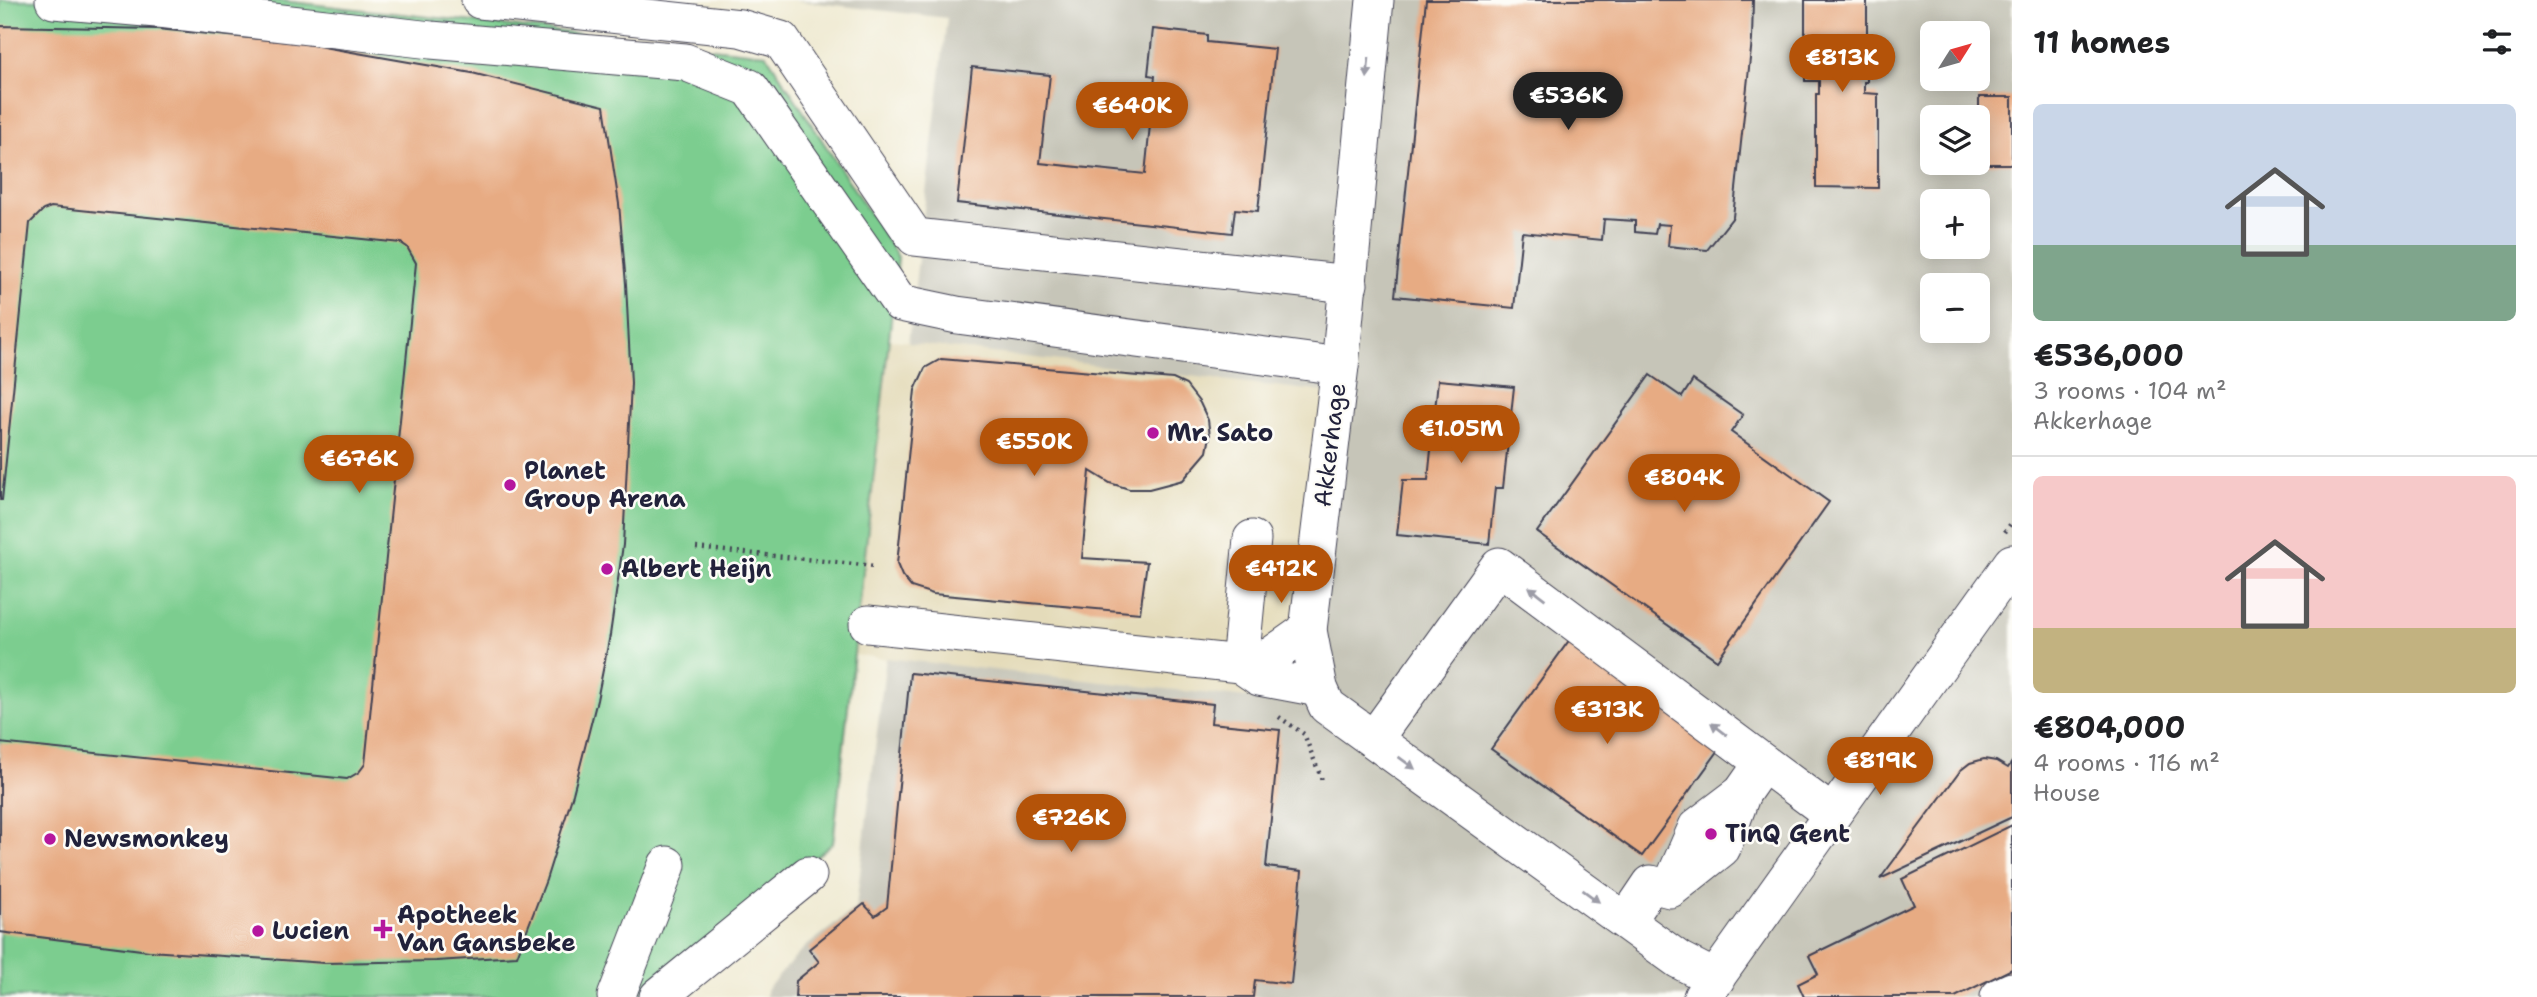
<!DOCTYPE html>
<html lang="en">
<head>
<meta charset="utf-8">
<style>
  body { margin:0; font-family:"Shantell Sans",sans-serif; background:#f6f6f6; color:#202124; height:100vh; display:flex; flex-direction:column; font-size:26px; white-space:nowrap }
  * { box-sizing:border-box; margin:0 }
  p { font-size:23px; color:#757577 }
  .icon { flex:none; width:38px; height:38px; fill:none; stroke:currentColor; stroke-width:2; stroke-linecap:round; stroke-linejoin:round }
  .map { position:relative; flex:1; overflow:hidden }
  .sheet { display:flex; flex-direction:column; background:#fff; width:525px }
  .sheet>* { flex:none }
  .needle { width:46px; rotate:53deg }
  .fabs { position:absolute; left:1920px; top:21px; display:grid; gap:14px }
  .fabs a { display:grid; place-items:center; width:70px; height:70px; border-radius:10px; background:#fff; box-shadow:0 4px 18px #0003; font-size:35px }
  .price { position:absolute; translate:-50% -60px; padding:0 16px; border-radius:24px; background:#b45309; color:#fff; font-size:23px; line-height:46px; filter:drop-shadow(0 2px 4px #0008) }
  .price::after { content:''; position:absolute; left:50%; top:42px; width:21px; height:16px; margin-left:-10px; background:inherit; clip-path:polygon(0 0,100% 0,50% 100%) }
  .price.selected { background:#222; color:#fff }
  ul { padding:0; list-style:none }
  li { display:grid; align-content:center; gap:14px; height:371px; padding:0 21px }
  li+li { border-top:2px solid #e0e0e0 }
  li span { display:grid; place-items:center; height:217px; border-radius:10px; color:#555 }
  li>.icon { margin-inline-start:auto }
  span .icon { width:126px; height:126px; fill:#fffc; stroke-width:1 }
  li b { font-size:30px }
  h2 { display:flex; justify-content:space-between; align-items:center; height:84px; padding:0 21px; font-size:30px }
  main { display:flex; flex:1; min-height:0 }
  .map>svg:first-child { display:block }
  .built { fill:#e4dbba }
  .industrial { fill:#c6c5b8; fill-rule:evenodd }
  .green { fill:#7bcd8f; stroke:#4e7865; stroke-width:2 }
  .building { fill:#e7ab83 }
  .lines { fill:none; stroke-linecap:round; stroke-linejoin:round }
  .minor-casing { stroke:#414052; stroke-width:39 }
  .path { stroke:#414052; stroke-width:4.5; stroke-dasharray:2 5; stroke-linecap:butt }
  .minor { stroke:#fff; stroke-width:37 }
  .oneway { fill:#9c9ca7 }
  .poi-dot { fill:#b5179e; stroke:#fdfcf7; stroke-width:2.5 }
  .labels { text-anchor:middle; stroke-width:5; stroke-linejoin:round; paint-order:stroke }
  .poi-label { font-size:24px; font-weight:bold; fill:#22223b; stroke:#fdfcf7; text-anchor:start }
  .street-label { font-size:24px; fill:#22223b; stroke:#fdfcf7 }
</style>
</head>
<body>
<main>
<div class="map">
<svg width="2012" height="997" viewBox="0 0 2012 997">
  <rect width="100%" height="100%" fill="#fdfcf7"/>
  <filter id="ink" filterUnits="userSpaceOnUse"><feTurbulence type="fractalNoise" baseFrequency=".0143" numOctaves="2"/><feDisplacementMap in="SourceGraphic" scale="14" xChannelSelector="R" yChannelSelector="G"/><feConvolveMatrix kernelMatrix="1 2 1 2 8 2 1 2 1" color-interpolation-filters="sRGB"/></filter>
  <filter id="wash" filterUnits="userSpaceOnUse"><feTurbulence type="fractalNoise" baseFrequency=".00686" numOctaves="4" result="noise"/><feDisplacementMap in="SourceGraphic" scale="28" xChannelSelector="R" yChannelSelector="G"/><feGaussianBlur stdDeviation="1.57" result="paint"/><feColorMatrix in="noise" values="0 0 0 0 0 0 0 0 0 0 0 0 0 0 0 0 0 1.4 0 .05"/><feComposite in="paint" operator="in"/></filter>
  <g filter="url(#wash)">
    <rect width="100%" height="100%" fill="#f0ebd4"/>
    <polygon class="built" points="843,334 1325,392 1311,705 818,651"/>
    <path class="industrial" d="M791 0H2012V997H766V990L804 948 856 908 886 658 1311 705 1325 392 908 343 947 18ZM1932 33H1978V79H1932ZM1932 117H1978V163H1932ZM1932 201H1978V247H1932ZM1932 285H1978V331H1932Z"/>
    <polygon class="green" points="0,0 273,0 766,54 898,257 833,843 637,997 0,997"/>
    <g id="blocks">
      <g class="building">
        <polygon points="1426,0 1753,0 1752,40 1733,217 1707,250 1668,246 1670,225 1657,224 1655,234 1635,232 1635,221 1604,219 1602,240 1522,232 1514,308 1395,296"/>
        <polygon points="1805,0 1867,0 1867,82 1864,82 1864,93 1878,94 1878,188 1816,187 1816,94 1819,94 1819,81 1805,81"/>
        <polygon points="0,26 157,29 300,43 472,73 604,106 619,204 626,284 631,383 623,545 610,635 597,700 573,794 546,880 517,956 436,961 325,963 149,951 0,932 0,743 347,779 359,772 365,764 416,263 407,247 401,243 51,207 43,210 30,223 2,500 0,500"/>
        <polygon points="1153,29 1207,35 1207,42 1275,49 1258,211 1235,209 1232,233 957,203 972,67 1050,75 1040,163 1145,174 1155,76 1148,75"/>
        <rect x="1979" y="97" width="33" height="67"/>
        <polygon points="941,359 1173,379 1186,385 1200,403 1208,420 1210,436 1207,452 1183,480 1149,489 1129,489 1110,483 1090,471 1082,558 1147,562 1140,613 933,594 911,587 902,576 897,564 915,390 925,368"/>
        <polygon points="1650,375 1682,397 1693,380 1743,415 1731,432 1829,502 1717,660 1537,532"/>
        <polygon points="1438,380 1514,387 1503,488 1495,488 1489,544 1397,535 1403,480 1428,480"/>
        <polygon points="1573,635 1724,743 1642,856 1491,749"/>
        <polygon points="910,673 1213,704 1211,723 1280,730 1266,867 1302,871 1291,984 1255,980 1253,997 795,997 796,981 819,962 809,949 864,904 875,916 887,907"/>
        <polygon points="1984,759 1996,761 2008,768 2012,762 2012,817 1880,879 1961,770 1970,763"/>
        <polygon points="2012,825 2012,969 1955,997 1804,997 1798,984 1818,974 1809,956 1914,905 1902,879"/>
      </g>
    </g>
  </g>
  <g filter="url(#ink)">
    <use href="#blocks" fill-opacity="0" stroke="#414052" stroke-width="2"/>
    <g class="lines">
      <g class="minor-casing">
        <g id="minor">
          <polyline points="54,0 168,10 431,40 685,62 750,88 900,303 957,315 1340,366"/>
          <polyline points="480,0 740,28 781,40 915,237 1349,284"/>
          <polyline points="1375,0 1340,366 1308,630 1319,688 1327,706 1679,960 1716,979"/>
          <polyline points="868,624 1240,664 1271,656 1308,630"/>
          <polyline points="1240,664 1252,539"/>
          <polyline points="1240,664 1259,677 1319,688"/>
          <polyline points="1374,739 1499,566 1832,814"/>
          <polyline points="1673,887 1722,848 1742,793"/>
          <polyline points="1626,921 1651,884 1670,889 1697,827 1742,793 1763,763"/>
          <polyline points="616,997 667,865"/>
          <polyline points="658,997 808,875"/>
          <polyline points="1702,997 2012,563"/>
          <polyline points="1999,997 2012,991"/>
        </g>
      </g>
      <g class="path">
        <polyline points="2005,532 2012,522"/>
        <polyline points="696,548 874,566"/>
        <polyline points="1279,717 1304,734 1322,780"/>
      </g>
      <use href="#minor" class="minor"/>
    </g>
    <defs><path id="oneway-solid" d="M-6-.8H1V-3.2L6.5 0L1 3.2V.8H-6Z" transform="scale(1.75)"/></defs>
    <g class="oneway">
      <use href="#oneway-solid" transform="translate(1368 68) rotate(95)"/>
      <use href="#oneway-solid" transform="translate(1537 593) rotate(-143)"/>
      <use href="#oneway-solid" transform="translate(1719 729) rotate(-143)"/>
      <use href="#oneway-solid" transform="translate(1407 763) rotate(36)"/>
      <use href="#oneway-solid" transform="translate(1591 896) rotate(36)"/>
    </g>
  </g>
  <g class="poi-dot">
    <circle cx="1153" cy="433" r="7"/>
    <circle cx="510" cy="485" r="7"/>
    <circle cx="607" cy="569" r="7"/>
    <circle cx="1711" cy="834" r="7"/>
    <circle cx="50" cy="839" r="7"/>
    <path d="M379.5 918.5h7v7h7v7h-7v7h-7v-7h-7v-7h7z"/>
    <circle cx="258" cy="931" r="7"/>
  </g>
  <g class="labels">
    <g class="poi-label">
      <text x="1167" y="441">Mr. Sato</text>
      <text x="524" y="479">Planet<tspan x="524" dy="28">Group Arena</tspan></text>
      <text x="621" y="577">Albert Heijn</text>
      <text x="1725" y="842">TinQ Gent</text>
      <text x="64" y="847">Newsmonkey</text>
      <text x="397" y="923">Apotheek<tspan x="397" dy="28">Van Gansbeke</tspan></text>
      <text x="272" y="939">Lucien</text>
    </g>
    <g class="street-label">
      <text transform="translate(1330 445) rotate(-83)" y="8">Akkerhage</text>
    </g>
  </g>
</svg>
<div class="fabs">
<a><svg class="needle" viewBox="-14 -14 28 28"><path d="M0-13l5 13h-10z" fill="#e53935"/><path d="M0 13l5-13h-10z" fill="#757577"/></svg></a>
<a><svg class="icon" aria-label="layers" viewBox="0 0 24 24"><path d="M12 4l9 5-9 5-9-5zM3 14l9 5 9-5"/></svg></a>
<a>+</a>
<a>−</a>
</div>
<b class="price" style="left:1842px;top:94px">€813K</b>
<b class="price selected" style="left:1568px;top:132px">€536K</b>
<b class="price" style="left:1132px;top:142px">€640K</b>
<b class="price" style="left:1461px;top:465px">€1.05M</b>
<b class="price" style="left:1034px;top:478px">€550K</b>
<b class="price" style="left:359px;top:495px">€676K</b>
<b class="price" style="left:1684px;top:514px">€804K</b>
<b class="price" style="left:1281px;top:605px">€412K</b>
<b class="price" style="left:1607px;top:746px">€313K</b>
<b class="price" style="left:1880px;top:797px">€819K</b>
<b class="price" style="left:1071px;top:854px">€726K</b>
</div>
<section class="sheet">
<h2>11 homes<svg class="icon" aria-label="filters" viewBox="0 0 24 24"><path d="M4 7h16M4 17h16"/><circle cx="9" cy="7" r="2"/><circle cx="15" cy="17" r="2"/></svg></h2>
<ul>
<li><span style="background:linear-gradient(#c9d6e8 65%,#7fa58c 0)"><svg class="icon" aria-label="home" viewBox="0 0 24 24"><path d="M3 11l9-7 9 7M6 9v11h12V9"/></svg></span><div><b>€536,000</b><p>3 rooms · 104 m²</p><p>Akkerhage</p></div></li>
<li><span style="background:linear-gradient(#f6c9c9 70%,#c2b280 0)"><svg class="icon" aria-label="home" viewBox="0 0 24 24"><path d="M3 11l9-7 9 7M6 9v11h12V9"/></svg></span><div><b>€804,000</b><p>4 rooms · 116 m²</p><p>House</p></div></li>
</ul>
</section>
</main>
</body>
</html>
